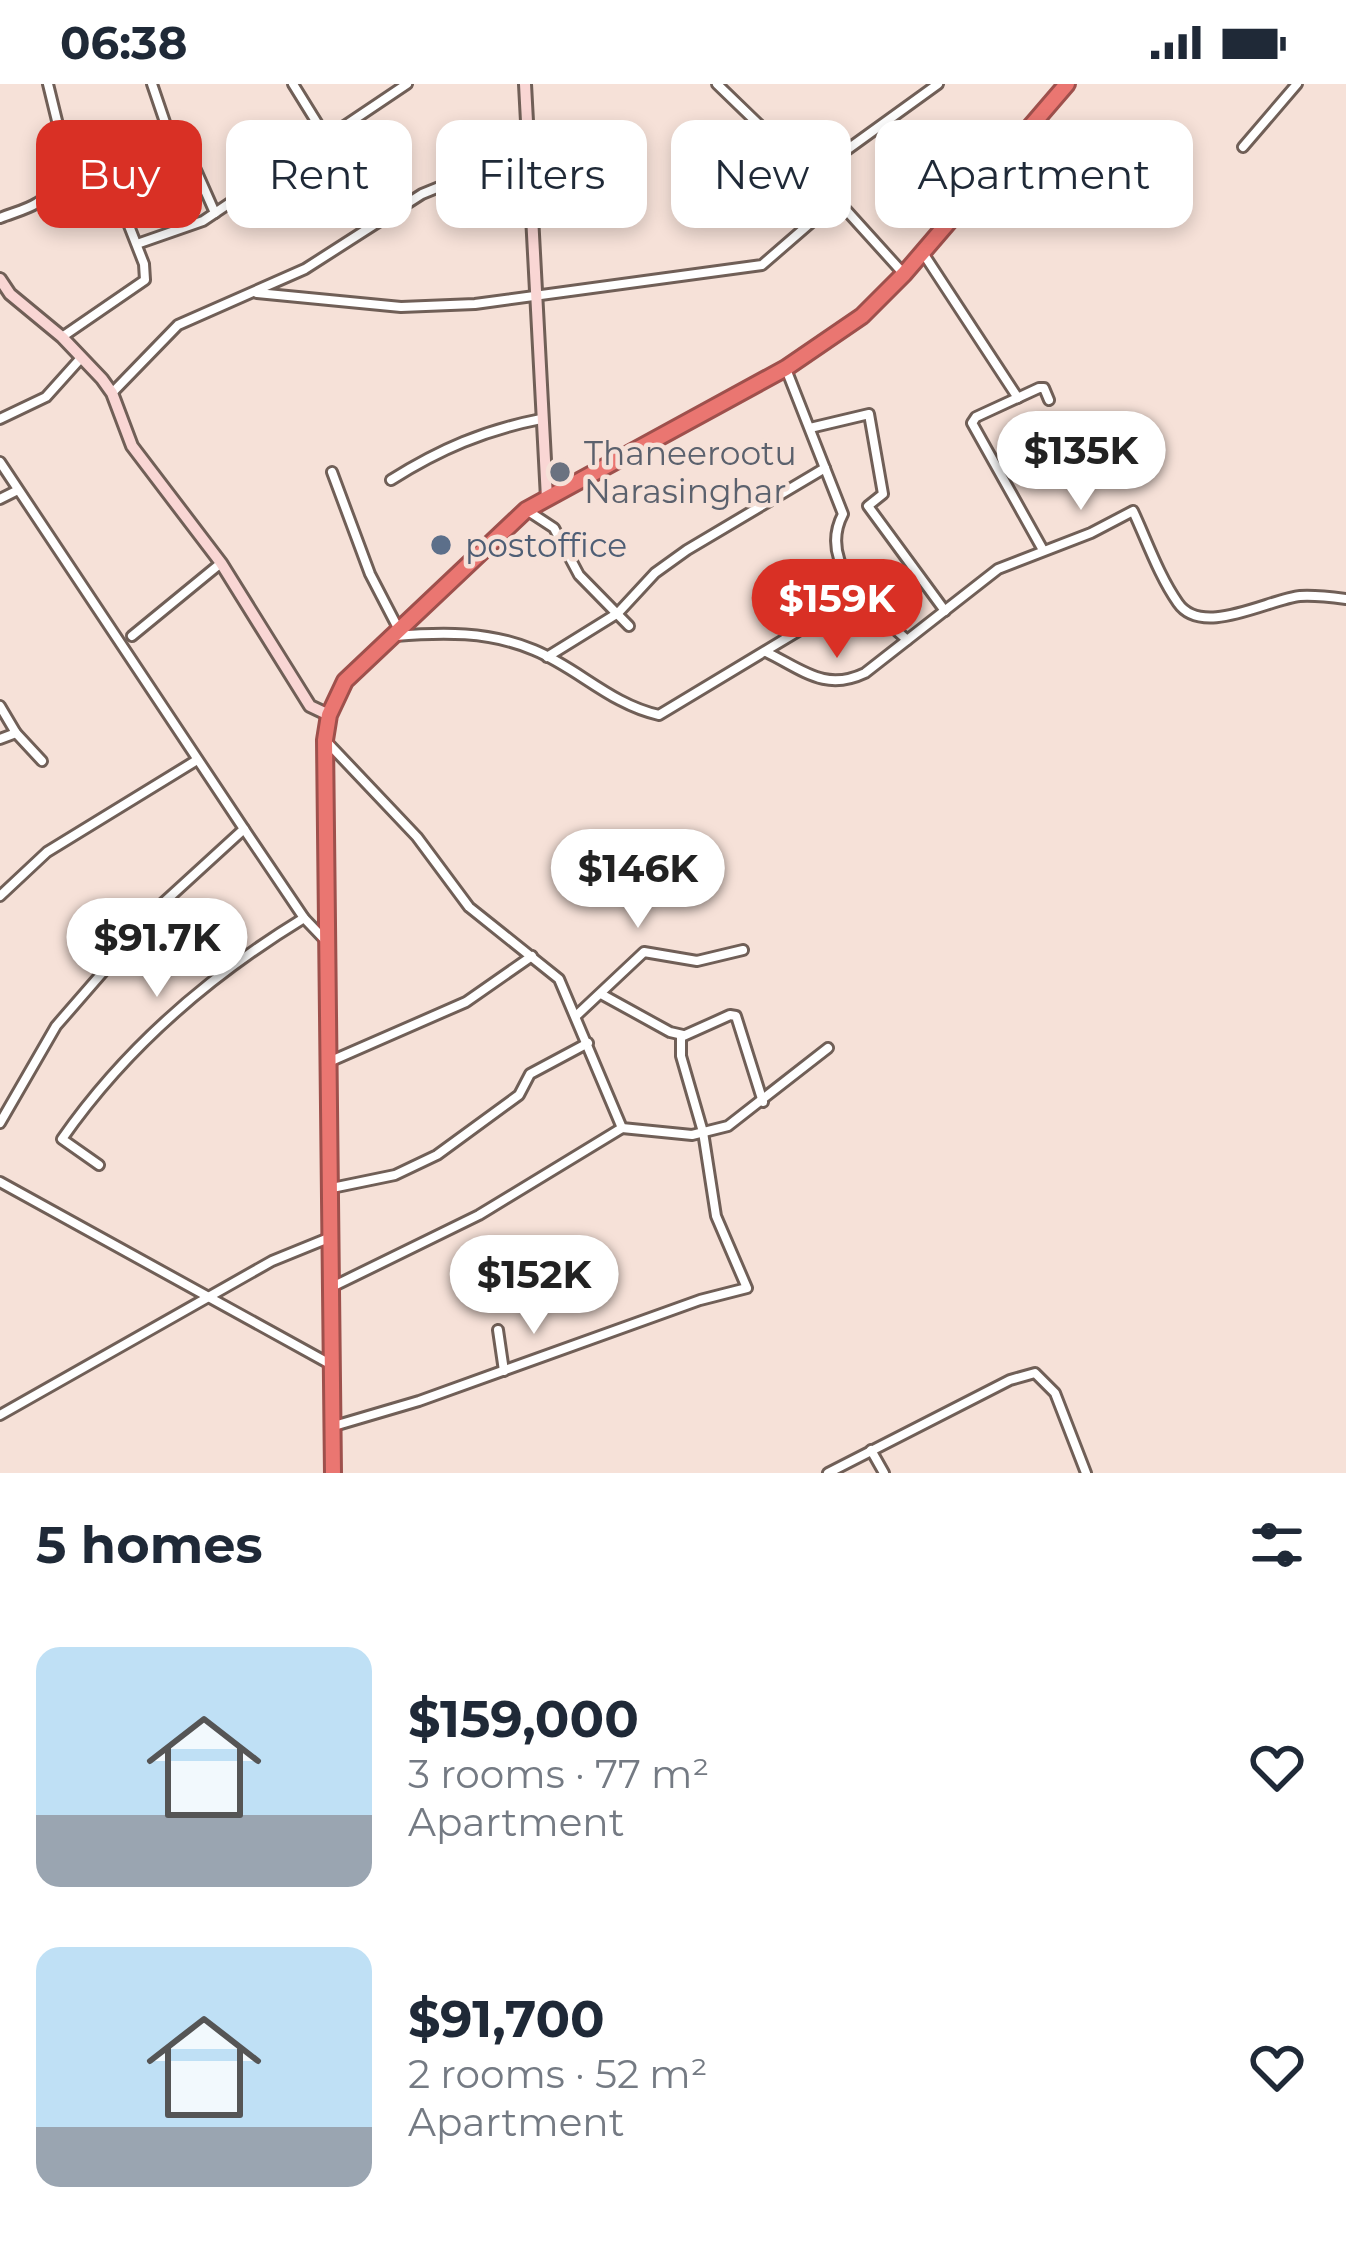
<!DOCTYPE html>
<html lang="en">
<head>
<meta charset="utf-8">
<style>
  body { margin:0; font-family:Montserrat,sans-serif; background:#f6f6f7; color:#1f2937; height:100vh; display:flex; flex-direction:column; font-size:45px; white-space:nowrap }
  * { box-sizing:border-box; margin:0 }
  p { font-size:39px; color:#747a83 }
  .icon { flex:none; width:66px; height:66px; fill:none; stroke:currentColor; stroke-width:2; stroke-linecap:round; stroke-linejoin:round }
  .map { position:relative; height:1389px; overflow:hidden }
  .side { display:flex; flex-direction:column; background:#fff; flex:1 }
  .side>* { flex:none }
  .top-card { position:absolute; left:36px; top:36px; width:1275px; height:108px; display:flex; gap:24px }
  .price { position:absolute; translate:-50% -102px; padding:0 27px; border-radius:42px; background:#fff; color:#222; font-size:39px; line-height:78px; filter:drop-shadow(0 3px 6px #0008) }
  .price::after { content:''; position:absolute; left:50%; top:72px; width:36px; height:27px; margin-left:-18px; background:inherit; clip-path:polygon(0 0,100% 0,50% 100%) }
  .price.active { background:#d93025; color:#fff }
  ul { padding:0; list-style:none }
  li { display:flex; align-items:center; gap:36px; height:300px; padding:0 36px }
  li span { display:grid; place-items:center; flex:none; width:336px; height:240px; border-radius:24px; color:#555 }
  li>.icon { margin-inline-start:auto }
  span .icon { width:144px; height:144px; fill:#fffc; stroke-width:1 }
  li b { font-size:51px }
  h2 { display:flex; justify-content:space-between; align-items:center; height:144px; padding:0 36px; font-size:51px }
  .pill { padding:0 42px; border-radius:24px; background:#fff; box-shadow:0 6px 18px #0003; font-size:42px; line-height:108px }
  .pill.active { background:#d93025; color:#fff }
  .status { display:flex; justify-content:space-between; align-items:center; height:84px; padding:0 60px; background:#fff; direction:ltr }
  .status svg { height:33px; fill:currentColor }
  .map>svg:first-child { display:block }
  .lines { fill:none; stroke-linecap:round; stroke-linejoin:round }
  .street-casing { stroke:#705f57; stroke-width:14 }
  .secondary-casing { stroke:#705f57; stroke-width:16 }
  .highway-casing { stroke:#9e504c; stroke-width:20 }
  .street { stroke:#fff; stroke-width:8 }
  .secondary { stroke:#f9d6d4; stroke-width:10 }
  .highway { stroke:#ea7671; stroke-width:14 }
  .worship-dot { fill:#6b7280; stroke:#f6e1d8; stroke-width:4.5 }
  .service-dot { fill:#5c6f8a; stroke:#f6e1d8; stroke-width:4.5 }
  .labels { text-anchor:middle; stroke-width:9; stroke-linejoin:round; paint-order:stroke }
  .worship-label { font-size:33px; fill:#5b616d; stroke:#f6e1d8; text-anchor:start }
  .service-label { font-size:33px; fill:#4e5e75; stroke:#f6e1d8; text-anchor:start }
</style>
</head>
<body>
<div class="status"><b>06:38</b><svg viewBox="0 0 49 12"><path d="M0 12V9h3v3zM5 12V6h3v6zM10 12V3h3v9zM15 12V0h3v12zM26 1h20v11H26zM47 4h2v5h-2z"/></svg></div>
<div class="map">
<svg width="1346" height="1389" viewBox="0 0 1346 1389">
  <rect width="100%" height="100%" fill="#f6e1d8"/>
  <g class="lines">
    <g class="street-casing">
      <g id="street">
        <polyline points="48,0 60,49 78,91"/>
        <polyline points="152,0 169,50 192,77 215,129"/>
        <polyline points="293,0 327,55"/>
        <polyline points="717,0 837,116 903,189"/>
        <polyline points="1243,63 1297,0"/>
        <polyline points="812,91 938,0"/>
        <path d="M0 134C12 129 26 126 37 119 59 106 81 82 106 83L144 180 145 196 62 253"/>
        <polyline points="137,160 203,137 407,0"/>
        <polyline points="923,169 1018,314"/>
        <polyline points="257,209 401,223 475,220 762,181 837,116"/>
        <path d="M786 285 843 430C816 481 874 526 907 556"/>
        <polyline points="112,309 178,241 305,185 422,110 528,67"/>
        <polyline points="0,335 46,313 81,274"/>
        <polyline points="810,344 869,330 883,410 868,422 945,527"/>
        <polyline points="0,378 244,745 304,834 325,856"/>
        <polyline points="332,388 370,490 398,544"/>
        <path d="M391 396C440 365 485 346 541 335"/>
        <polyline points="0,415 16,407"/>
        <polyline points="528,427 554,444 579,491 629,542"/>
        <polyline points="1043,466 972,339 976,333 1039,304 1044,304 1049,316"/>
        <polyline points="132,552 221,479"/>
        <path d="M395 552C442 548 489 547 534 566 578 584 610 620 659 631L810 540 853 506"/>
        <path d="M766 568C803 586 825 608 865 589L998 485 1091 449 1133 427C1147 457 1159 492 1178 519 1202 554 1269 515 1300 512 1315 511 1331 513 1346 515"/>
        <polyline points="547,573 618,529 655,489 687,466 825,384"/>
        <polyline points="0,622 16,649 42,677"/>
        <polyline points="0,655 16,649"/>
        <polyline points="326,657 417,753 469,823 559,895 622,1044 692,1051 728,1042 828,964"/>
        <polyline points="0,812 47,768 197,676"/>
        <polyline points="601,910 670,948 683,951"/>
        <polyline points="577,931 644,868 697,877 743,866"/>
        <polyline points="331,977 466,918 532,872"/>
        <polyline points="0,1039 56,942 162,820 244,745"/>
        <path d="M99 1081 62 1055C126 963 209 892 304 834"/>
        <polyline points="0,1098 330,1280"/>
        <polyline points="332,1104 395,1091 437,1071 519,1011 530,990 588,959"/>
        <polyline points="332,1203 479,1131 622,1044"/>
        <polyline points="498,1246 504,1287"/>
        <polyline points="0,1331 272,1177 331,1153"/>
        <polyline points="334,1342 419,1317 700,1216 747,1204 716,1132 703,1048 681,972 681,953 730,931 736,932 763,1018"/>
        <polyline points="871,1366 884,1389"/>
        <polyline points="828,1389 1010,1296 1035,1289 1055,1309 1086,1389"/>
      </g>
    </g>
    <g class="secondary-casing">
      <g id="secondary">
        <polyline points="525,0 547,414"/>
        <polyline points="0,195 10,210 62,253 102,295 112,309 132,362 221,479 310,622 329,631"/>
      </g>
    </g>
    <g class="highway-casing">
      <polyline id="highway" points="333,1389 325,656 329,631 345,597 526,426 786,284 862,232 904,190 1067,0"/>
    </g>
    <use href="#street" class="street"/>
    <use href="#secondary" class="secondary"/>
    <use href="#highway" class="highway"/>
  </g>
  <circle class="worship-dot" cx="560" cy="388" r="12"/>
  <circle class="service-dot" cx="441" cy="461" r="12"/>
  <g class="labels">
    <g class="worship-label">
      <text x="584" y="381">Thaneerootu<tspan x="584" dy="38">Narasinghar</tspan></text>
    </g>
    <g class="service-label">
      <text x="465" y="473">postoffice</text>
    </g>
  </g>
</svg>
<b class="price" style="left:1081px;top:429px">$135K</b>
<b class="price active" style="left:837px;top:577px">$159K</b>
<b class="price" style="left:638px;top:847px">$146K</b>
<b class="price" style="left:157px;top:916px">$91.7K</b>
<b class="price" style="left:534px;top:1253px">$152K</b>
<div class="top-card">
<a class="pill active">Buy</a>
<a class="pill">Rent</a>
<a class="pill">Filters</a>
<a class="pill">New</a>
<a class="pill">Apartment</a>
</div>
</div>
<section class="side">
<h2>5 homes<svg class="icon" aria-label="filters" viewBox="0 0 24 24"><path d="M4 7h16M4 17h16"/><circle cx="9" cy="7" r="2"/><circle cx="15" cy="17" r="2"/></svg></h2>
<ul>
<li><span style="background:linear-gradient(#bfe0f5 70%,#9aa5b1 0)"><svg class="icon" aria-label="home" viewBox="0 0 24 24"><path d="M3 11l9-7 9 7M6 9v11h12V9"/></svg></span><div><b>$159,000</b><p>3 rooms · 77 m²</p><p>Apartment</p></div><svg class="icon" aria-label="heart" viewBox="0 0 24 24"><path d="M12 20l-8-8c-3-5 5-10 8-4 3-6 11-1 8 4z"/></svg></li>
<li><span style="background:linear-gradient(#bfe0f5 75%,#9aa5b1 0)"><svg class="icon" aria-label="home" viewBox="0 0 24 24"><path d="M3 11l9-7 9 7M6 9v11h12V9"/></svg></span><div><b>$91,700</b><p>2 rooms · 52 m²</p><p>Apartment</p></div><svg class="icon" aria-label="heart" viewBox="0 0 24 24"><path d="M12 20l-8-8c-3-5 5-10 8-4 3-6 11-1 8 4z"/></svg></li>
</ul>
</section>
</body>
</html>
